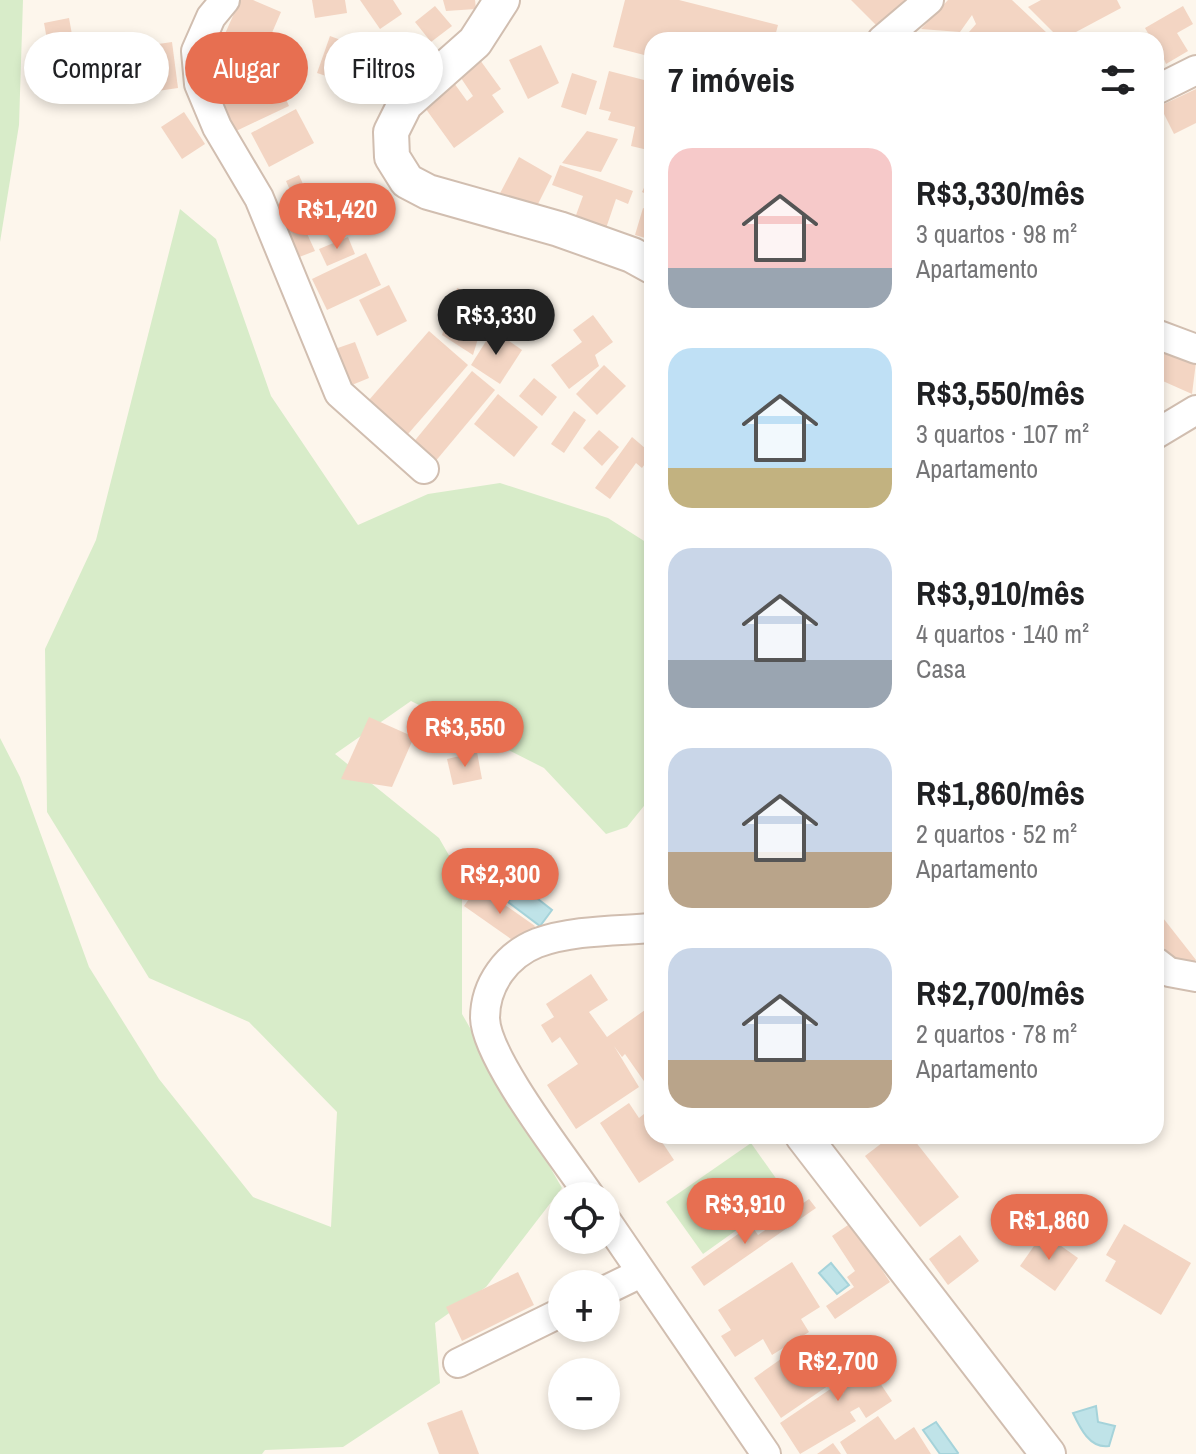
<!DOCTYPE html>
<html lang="pt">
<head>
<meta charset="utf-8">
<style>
  body { margin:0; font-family:"Archivo Narrow",sans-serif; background:#f6f6f6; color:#202124; height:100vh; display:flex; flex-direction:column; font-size:30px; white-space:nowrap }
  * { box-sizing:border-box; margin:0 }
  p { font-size:26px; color:#757577 }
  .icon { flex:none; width:44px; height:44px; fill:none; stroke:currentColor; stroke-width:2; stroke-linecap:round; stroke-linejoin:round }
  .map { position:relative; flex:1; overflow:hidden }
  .details { position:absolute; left:644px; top:32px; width:520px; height:1112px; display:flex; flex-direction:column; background:#fff; border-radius:24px; box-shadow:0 4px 12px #0003 }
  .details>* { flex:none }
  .hud { position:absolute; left:24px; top:32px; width:500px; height:72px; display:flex; gap:16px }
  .controls { position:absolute; left:548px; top:1182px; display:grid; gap:16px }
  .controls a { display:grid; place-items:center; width:72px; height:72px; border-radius:50%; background:#fff; box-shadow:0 4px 12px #0003; font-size:40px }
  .price { position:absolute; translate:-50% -68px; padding:0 18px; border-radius:28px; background:#e76f51; color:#fff; font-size:26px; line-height:52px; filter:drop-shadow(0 2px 4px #0008) }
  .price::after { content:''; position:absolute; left:50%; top:48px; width:24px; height:18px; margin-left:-12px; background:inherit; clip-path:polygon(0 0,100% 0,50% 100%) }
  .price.active { background:#222; color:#fff }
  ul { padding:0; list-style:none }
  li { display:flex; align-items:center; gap:24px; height:200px; padding:0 24px }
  li span { display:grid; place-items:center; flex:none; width:224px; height:160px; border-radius:24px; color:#555 }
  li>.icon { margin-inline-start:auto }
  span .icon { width:96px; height:96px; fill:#fffc; stroke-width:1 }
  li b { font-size:34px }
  h2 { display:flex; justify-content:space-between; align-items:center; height:96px; padding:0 24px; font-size:34px }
  .chip { padding:0 28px; border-radius:36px; background:#fff; box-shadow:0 4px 12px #0003; font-size:28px; line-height:72px }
  .chip.active { background:#e76f51; color:#fff }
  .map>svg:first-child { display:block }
  .green { fill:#d8ecc9 }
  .water { fill:#bfe3e8; stroke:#a5d3da; stroke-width:2 }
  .building { fill:#f3d5c3 }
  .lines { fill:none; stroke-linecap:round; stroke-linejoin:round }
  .minor-casing { stroke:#d1beb0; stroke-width:32 }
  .tertiary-casing { stroke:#d1beb0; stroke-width:38 }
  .minor { stroke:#fff; stroke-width:28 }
  .tertiary { stroke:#fff; stroke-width:34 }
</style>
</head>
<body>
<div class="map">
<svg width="1196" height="1454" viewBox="0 0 1196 1454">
  <rect width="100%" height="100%" fill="#fdf6ec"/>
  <g class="green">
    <polygon points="0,0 23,0 19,125 0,242"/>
    <polygon points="180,209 216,239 271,396 358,525 428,494 500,483 608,518 652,546 652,796 627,827 606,834 544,768 411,701 335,754 439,838 462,878 462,1014 562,1188 486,1287 435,1323 440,1383 343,1447 265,1450 262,1454 0,1454 0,738 20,777 89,967 159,1079 253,1197 331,1227 337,1112 249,1022 149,978 47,812 45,649 96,540"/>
    <polygon points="751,1143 787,1194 703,1254 666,1202"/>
  </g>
  <g class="water">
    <polygon points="520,885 552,910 540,926 508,902"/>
    <polygon points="831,1263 849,1285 837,1294 819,1273"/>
    <path d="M1096 1406 1098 1422 1115 1426 1109 1446C1090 1449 1080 1428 1073 1413Z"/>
    <polygon points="936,1422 958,1453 957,1454 940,1454 923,1430"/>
  </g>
  <g class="building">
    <polygon points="240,0 253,0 281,12 268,42 245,32 240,43 224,36"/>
    <polygon points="312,0 345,0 347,13 315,18"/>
    <polygon points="360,0 393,0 402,14 380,29"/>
    <polygon points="443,0 475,0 476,9 446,11"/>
    <polygon points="625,0 679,0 778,25 774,40 652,40 652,57 613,47"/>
    <polygon points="851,0 910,0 880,29"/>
    <polygon points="948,0 1012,0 1047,33 1042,38 962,40 976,24 972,15 960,32 921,29"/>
    <polygon points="1041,0 1117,0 1121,8 1061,40 1028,7"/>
    <polygon points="435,6 452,26 431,42 415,22"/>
    <polygon points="1183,6 1193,24 1177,33 1188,51 1166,64 1156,40 1152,40 1145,28"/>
    <polygon points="69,18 73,40 90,38 93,54 51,62 44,23"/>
    <polygon points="330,36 357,46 344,82 317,73"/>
    <polygon points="172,42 178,88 137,94 131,48"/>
    <polygon points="541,45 559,83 528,99 509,60"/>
    <polygon points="480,60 501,89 492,95 504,112 454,148 423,105 454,83 467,101 473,96 459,75"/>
    <polygon points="272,67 289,106 234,132 216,93"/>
    <polygon points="609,71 652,82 652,151 631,146 635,127 608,120 611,112 599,109"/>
    <polygon points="572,73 597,81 586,115 561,107"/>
    <polygon points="1196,89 1196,123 1174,134 1160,106"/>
    <polygon points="296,109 314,143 269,167 251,133"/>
    <polygon points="184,112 205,144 182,159 161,127"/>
    <polygon points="587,131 618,139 601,172 562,163"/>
    <polygon points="519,157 552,176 531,218 497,199"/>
    <polygon points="560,165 633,191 628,204 616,199 603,237 572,226 583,196 552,185"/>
    <polygon points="652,170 652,197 642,192"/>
    <polygon points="299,175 319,221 304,227 315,251 294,259 275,213 296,204 286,181"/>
    <polygon points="643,208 652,211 652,240 635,235"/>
    <polygon points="348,237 355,254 327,266 319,249"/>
    <polygon points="366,253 381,285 327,310 312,279"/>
    <polygon points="389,285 407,321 377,336 359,300"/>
    <polygon points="457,288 490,299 473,355 442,335"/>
    <polygon points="593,315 613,342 595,355 599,366 569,389 551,365 582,342 573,330"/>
    <polygon points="493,330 522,350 500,384 471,365"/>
    <polygon points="429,331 468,365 408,434 369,400"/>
    <polygon points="355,342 369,378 347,387 332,350"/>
    <polygon points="1160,347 1196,362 1192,394 1156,378 1156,356"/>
    <polygon points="604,365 626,386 597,415 576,394"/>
    <polygon points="472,371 495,390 434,463 412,444"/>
    <polygon points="534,378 557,397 542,416 519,396"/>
    <polygon points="498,394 538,427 514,457 474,424"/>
    <polygon points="574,411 586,420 564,453 551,444"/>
    <polygon points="599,430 619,447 602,466 583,448"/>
    <polygon points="632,437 652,454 642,468 636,463 610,499 595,488"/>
    <polygon points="369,717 414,737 392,787 341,779"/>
    <polygon points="477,752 482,779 453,785 447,759"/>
    <polygon points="478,886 535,926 521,946 464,906"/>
    <polygon points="1156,909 1196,960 1182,971 1156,937"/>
    <polygon points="591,974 608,1000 589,1012 607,1037 652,1005 652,1079 646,1084 625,1054 622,1057 614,1046 639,1087 576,1129 547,1085 578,1064 560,1037 552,1043 541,1025 554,1017 546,1004"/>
    <polygon points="629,1103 639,1118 644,1114 652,1126 652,1136 658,1136 674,1160 639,1183 600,1123"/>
    <polygon points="891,1136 911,1136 959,1197 920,1227 865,1156"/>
    <polygon points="809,1199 816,1208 704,1286 691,1267 751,1225 758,1235"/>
    <polygon points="851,1223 890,1282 835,1319 826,1306 854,1287 847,1277 855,1271 832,1236"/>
    <polygon points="1124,1224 1191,1263 1161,1315 1105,1281 1116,1261 1106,1255"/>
    <polygon points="1043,1233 1078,1258 1055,1291 1020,1266"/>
    <polygon points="960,1235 979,1261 948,1285 929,1259"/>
    <polygon points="792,1262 820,1307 801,1319 809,1332 772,1355 763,1339 735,1357 721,1336 731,1330 718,1310"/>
    <polygon points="518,1272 534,1305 462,1341 446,1307"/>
    <polygon points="808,1340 835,1381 781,1418 754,1378"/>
    <polygon points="854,1344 892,1401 866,1418 859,1407 850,1412 856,1421 800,1454 780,1423 832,1388 838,1396 844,1393 837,1382 844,1377 832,1359"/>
    <polygon points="462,1410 479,1454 439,1454 427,1423"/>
    <polygon points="878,1416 895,1440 914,1427 931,1454 847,1454 840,1442"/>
    <polygon points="833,1443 841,1454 817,1454"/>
  </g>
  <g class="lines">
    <g class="minor-casing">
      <g id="minor">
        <polyline points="225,0 211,17 196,51 199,84 217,127 259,198 339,393 424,469"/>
        <polyline points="882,40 929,0"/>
        <polyline points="1156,90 1196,70"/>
        <polyline points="1156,334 1196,349"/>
        <polyline points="1156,434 1196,410"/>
        <polyline points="1156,962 1169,972 1196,977"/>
        <path d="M590 1196C565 1159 486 1059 485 1018 485 984 507 955 537 943 573 930 615 931 652 928"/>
        <polyline points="606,1220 766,1454"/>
        <polyline points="606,1290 641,1273"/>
        <polyline points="458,1363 562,1312"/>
      </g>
    </g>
    <g class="tertiary-casing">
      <g id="tertiary">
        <polyline points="502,0 475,42 405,104 391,132 392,157 407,181 428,192 559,229 632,255 652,266"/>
        <polyline points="803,1136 1048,1454"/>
      </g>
    </g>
    <use href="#minor" class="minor"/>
    <use href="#tertiary" class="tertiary"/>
  </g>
</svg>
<div class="controls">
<a><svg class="icon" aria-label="locate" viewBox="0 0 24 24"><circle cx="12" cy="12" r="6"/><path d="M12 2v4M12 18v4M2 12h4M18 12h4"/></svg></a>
<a>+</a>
<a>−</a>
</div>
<b class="price" style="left:337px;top:251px">R$1,420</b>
<b class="price active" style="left:496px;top:357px">R$3,330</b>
<b class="price" style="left:465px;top:769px">R$3,550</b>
<b class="price" style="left:500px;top:916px">R$2,300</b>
<b class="price" style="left:745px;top:1246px">R$3,910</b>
<b class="price" style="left:1049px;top:1262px">R$1,860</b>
<b class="price" style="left:838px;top:1403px">R$2,700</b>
<div class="hud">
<a class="chip">Comprar</a>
<a class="chip active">Alugar</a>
<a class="chip">Filtros</a>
</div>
<section class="details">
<h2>7 imóveis<svg class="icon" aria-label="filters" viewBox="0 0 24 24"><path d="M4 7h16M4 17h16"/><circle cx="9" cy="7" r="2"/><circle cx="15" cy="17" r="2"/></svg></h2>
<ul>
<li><span style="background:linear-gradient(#f6c9c9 75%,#9aa5b1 0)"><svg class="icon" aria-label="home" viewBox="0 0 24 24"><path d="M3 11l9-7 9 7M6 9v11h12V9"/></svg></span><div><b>R$3,330/mês</b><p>3 quartos · 98 m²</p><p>Apartamento</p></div></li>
<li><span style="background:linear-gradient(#bfe0f5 75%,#c2b280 0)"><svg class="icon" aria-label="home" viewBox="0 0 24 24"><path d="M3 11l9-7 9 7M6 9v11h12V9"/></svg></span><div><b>R$3,550/mês</b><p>3 quartos · 107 m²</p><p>Apartamento</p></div></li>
<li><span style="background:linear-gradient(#c9d6e8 70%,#9aa5b1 0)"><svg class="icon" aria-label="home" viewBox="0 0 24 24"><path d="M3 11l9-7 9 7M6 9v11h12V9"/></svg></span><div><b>R$3,910/mês</b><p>4 quartos · 140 m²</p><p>Casa</p></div></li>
<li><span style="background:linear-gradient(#c9d6e8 65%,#b9a48a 0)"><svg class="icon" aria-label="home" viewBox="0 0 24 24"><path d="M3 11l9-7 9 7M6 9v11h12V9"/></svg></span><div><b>R$1,860/mês</b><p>2 quartos · 52 m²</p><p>Apartamento</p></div></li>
<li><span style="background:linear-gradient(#c9d6e8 70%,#b9a48a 0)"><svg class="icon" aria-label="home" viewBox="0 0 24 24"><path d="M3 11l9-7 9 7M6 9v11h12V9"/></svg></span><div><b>R$2,700/mês</b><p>2 quartos · 78 m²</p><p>Apartamento</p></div></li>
</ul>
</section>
</div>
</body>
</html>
